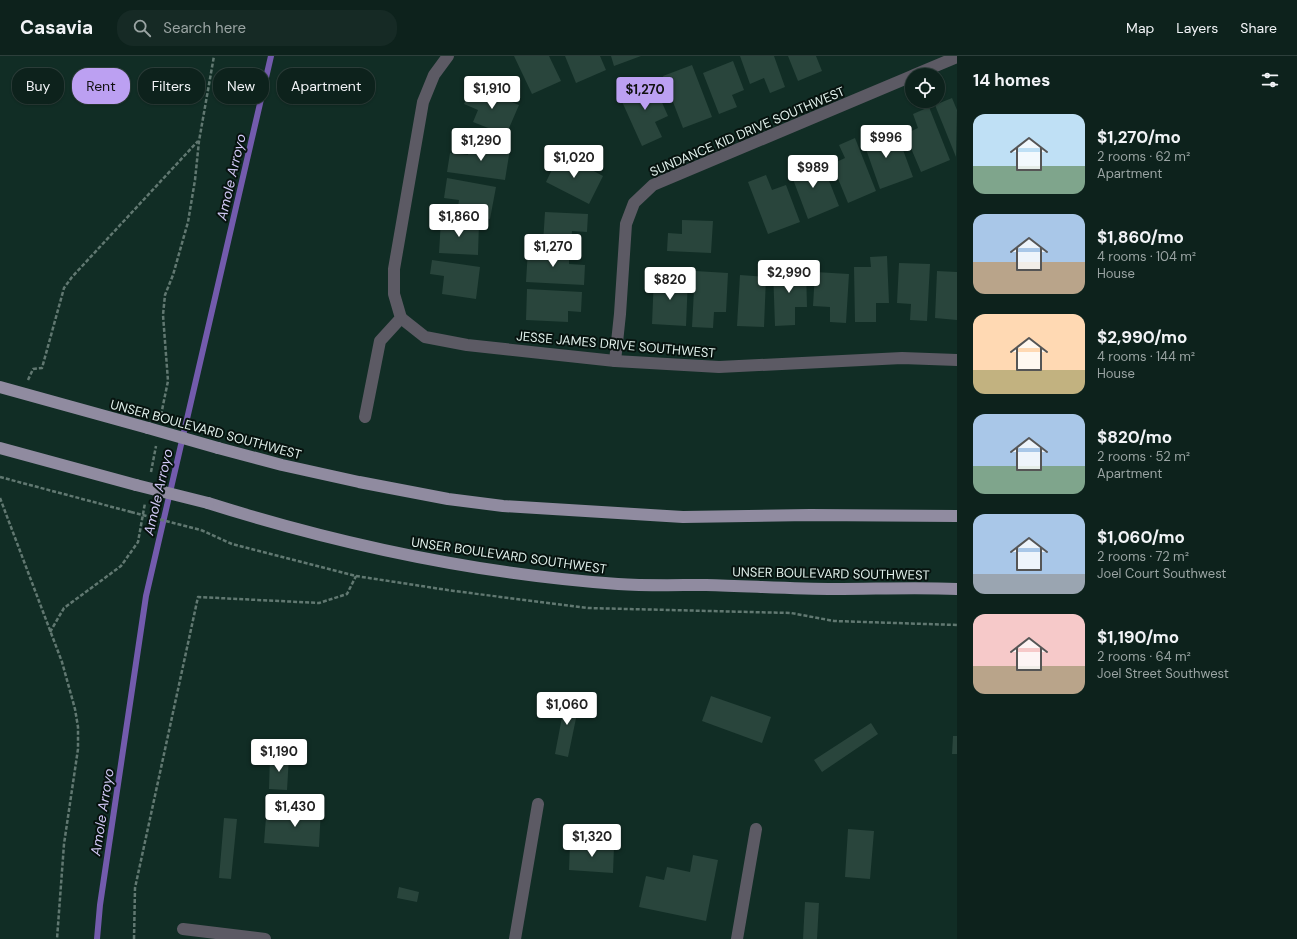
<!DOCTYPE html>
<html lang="en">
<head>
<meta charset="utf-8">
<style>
  body { margin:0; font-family:"DM Sans",sans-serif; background:#162a25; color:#f1f3f6; height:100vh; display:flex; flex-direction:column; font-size:15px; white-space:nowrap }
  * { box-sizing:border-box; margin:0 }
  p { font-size:13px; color:#9aa4a3 }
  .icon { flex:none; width:22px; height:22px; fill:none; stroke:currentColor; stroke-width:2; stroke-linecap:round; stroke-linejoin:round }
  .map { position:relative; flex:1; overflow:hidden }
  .sheet { display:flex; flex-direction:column; background:#0d221c; width:340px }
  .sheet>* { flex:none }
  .guide { position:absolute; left:12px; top:12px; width:380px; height:36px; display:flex; gap:8px }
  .buttons { position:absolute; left:905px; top:12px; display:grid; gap:8px }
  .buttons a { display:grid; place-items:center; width:40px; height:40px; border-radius:50%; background:#0d221c; box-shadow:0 1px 3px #0004,0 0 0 1px #2d3f3b; font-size:20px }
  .price { position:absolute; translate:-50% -34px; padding:0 9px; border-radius:4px; background:#fff; color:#222; font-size:13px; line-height:26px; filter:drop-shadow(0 1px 2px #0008) }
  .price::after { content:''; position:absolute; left:50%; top:24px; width:12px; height:9px; margin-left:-6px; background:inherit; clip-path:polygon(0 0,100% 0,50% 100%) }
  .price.active { background:#bca0f2; color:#111 }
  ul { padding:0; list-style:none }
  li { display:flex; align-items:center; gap:12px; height:100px; padding:0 16px }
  li span { display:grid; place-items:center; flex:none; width:112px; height:80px; border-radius:12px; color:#555 }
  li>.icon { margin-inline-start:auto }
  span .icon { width:48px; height:48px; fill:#fffc; stroke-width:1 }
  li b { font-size:17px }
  h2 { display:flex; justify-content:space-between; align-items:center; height:48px; padding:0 16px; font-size:17px }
  .tag { padding:0 14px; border-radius:16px; background:#0d221c; box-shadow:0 1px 3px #0004,0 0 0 1px #2d3f3b; font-size:14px; line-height:36px }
  .tag.active { background:#bca0f2; color:#111 }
  header { display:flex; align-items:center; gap:24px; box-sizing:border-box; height:56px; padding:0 20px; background:#0d221c; border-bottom:1px solid #2d3f3b }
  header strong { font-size:19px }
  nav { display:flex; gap:22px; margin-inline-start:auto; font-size:14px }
  .search { width:280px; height:36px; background:#162a25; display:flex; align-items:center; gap:10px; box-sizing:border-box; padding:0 14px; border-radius:16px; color:#9aa4a3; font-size:15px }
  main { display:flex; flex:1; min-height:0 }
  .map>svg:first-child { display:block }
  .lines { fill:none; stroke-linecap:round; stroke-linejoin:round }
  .stream { stroke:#735bad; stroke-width:6 }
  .building { fill:#29453c }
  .path { stroke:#617871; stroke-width:2.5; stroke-dasharray:4 2; stroke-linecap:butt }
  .minor { stroke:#5c5a64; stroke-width:12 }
  .major { stroke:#908ba0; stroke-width:12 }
  .path-bridge { stroke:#617871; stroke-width:2.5; stroke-dasharray:4 2; stroke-linecap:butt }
  .major-bridge { stroke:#908ba0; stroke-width:12 }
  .labels { text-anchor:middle; stroke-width:4; stroke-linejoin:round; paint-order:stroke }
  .street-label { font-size:13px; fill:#e0f0eb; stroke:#07130f }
  .water-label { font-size:14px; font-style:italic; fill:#d1c8f5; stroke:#07130f }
</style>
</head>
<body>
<header>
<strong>Casavia</strong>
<div class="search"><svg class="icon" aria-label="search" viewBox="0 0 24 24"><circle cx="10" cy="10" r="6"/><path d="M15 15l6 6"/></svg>Search here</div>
<nav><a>Map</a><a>Layers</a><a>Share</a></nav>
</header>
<main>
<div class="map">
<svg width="957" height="883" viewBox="0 0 957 883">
  <rect width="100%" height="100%" fill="#112d25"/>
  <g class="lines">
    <polyline class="stream" points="97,883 100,849 146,540 271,0"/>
  </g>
  <g class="building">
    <polygon points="514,0 549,0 561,25 532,38"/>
    <polygon points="565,0 600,0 606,14 576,27"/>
    <polygon points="611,0 641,0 614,10"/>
    <polygon points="740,0 774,0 785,31 770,37 764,22 750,28"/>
    <polygon points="788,0 816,0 822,15 798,25"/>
    <polygon points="733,5 744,34 732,39 737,51 719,58 703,17"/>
    <polygon points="692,9 712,61 683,72 663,20"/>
    <polygon points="652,24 668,60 655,66 662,81 642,90 619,39"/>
    <polygon points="472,30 519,49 506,79 473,66 478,54 464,48"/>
    <polygon points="952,42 957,54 956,101 935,49"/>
    <polygon points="929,51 950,104 921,116 905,78 918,72 913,58"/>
    <polygon points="879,72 885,88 899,83 913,121 880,133 861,79"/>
    <polygon points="855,82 876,135 848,147 832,108 845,102 839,89"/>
    <polygon points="469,87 510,93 505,124 447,116 450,97 468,99"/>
    <polygon points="560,97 603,120 589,148 546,126"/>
    <polygon points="805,103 810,117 824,112 839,150 808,163 788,110"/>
    <polygon points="766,119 772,134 786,129 800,166 768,178 748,126"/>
    <polygon points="447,122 496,131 490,163 457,157 459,144 444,142"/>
    <polygon points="545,156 588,158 587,176 572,175 571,188 543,187"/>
    <polygon points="441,164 479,166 478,199 439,197"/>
    <polygon points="682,164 713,165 711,197 667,195 668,177 682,178"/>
    <polygon points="528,193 569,195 569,208 585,209 584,229 526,226"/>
    <polygon points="887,200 889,247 876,247 876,266 855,266 854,211 871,211 870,201"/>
    <polygon points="432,204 480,211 476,243 442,238 444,220 430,218"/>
    <polygon points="899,207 930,208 927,265 910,264 911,248 897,247"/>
    <polygon points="806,212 807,251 795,251 795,269 775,270 773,213"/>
    <polygon points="695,215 728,217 726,256 714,256 713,272 692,271"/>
    <polygon points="937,215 957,216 957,264 935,262"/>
    <polygon points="815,216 849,218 846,267 830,266 830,251 813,250"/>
    <polygon points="740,219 766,221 764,271 737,270"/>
    <polygon points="654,220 688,222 686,270 652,268"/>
    <polygon points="527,233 582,236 581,256 568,255 568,266 526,264"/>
    <polygon points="566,640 580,643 568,701 555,698"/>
    <polygon points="711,640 771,661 762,687 702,665"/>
    <polygon points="871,667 878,678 822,716 814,704"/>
    <polygon points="953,680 957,680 957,698 952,698"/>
    <polygon points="270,700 289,701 287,734 269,733"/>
    <polygon points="293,751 321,752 319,791 264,787 266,761 292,763"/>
    <polygon points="224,762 237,763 231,823 219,822"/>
    <polygon points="848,773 874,775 870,823 845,821"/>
    <polygon points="570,787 614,790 613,817 569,814"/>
    <polygon points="693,799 718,804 706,865 639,851 646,820 664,824 667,811 690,816"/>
    <polygon points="399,831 419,836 417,846 397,842"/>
    <polygon points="805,846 819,847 817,883 803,883"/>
  </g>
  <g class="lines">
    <g class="path">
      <polyline points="28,324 33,313 42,312 64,232 72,221 198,85"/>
      <polyline points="161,359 168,325 163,259 165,239 173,219 188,166 195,124 199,85 214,0"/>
      <polyline points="151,416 156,390"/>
      <polyline points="0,421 131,456"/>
      <polyline points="0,442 62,606 75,653 78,671 78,693 64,788 57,883"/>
      <polyline points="201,474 232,488 356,520 454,535 588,552 791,557 834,565 957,569"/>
      <polyline points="50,576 64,552 121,510 138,486 145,447"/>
      <polyline points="134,883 135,832 198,541 319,547 347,538 356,520"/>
    </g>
    <g class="minor">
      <polyline points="914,19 957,1"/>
      <polyline points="401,262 425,281 467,289 615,305 719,311 902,302 957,304"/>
      <polyline points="615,305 620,258 626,168 634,147 653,129 912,20"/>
      <polyline points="365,361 380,285 401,262 394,238 394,213 423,46 434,19 448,0"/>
      <polyline points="183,873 265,883"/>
      <polyline points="515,883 538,748"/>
      <polyline points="737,883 756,773"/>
    </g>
    <g class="major">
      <polyline points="0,331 148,372"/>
      <polyline points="0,392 136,429"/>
      <polyline points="218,392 282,409 359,426 448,443 503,450 683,461 810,459 957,460"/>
      <path d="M208 447C341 489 478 518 618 528 647 530 677 529 706 529 749 530 792 533 835 533 876 533 916 531 957 533"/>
    </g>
    <polyline class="path-bridge" points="131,456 201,474"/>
    <g class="major-bridge">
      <polyline points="148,372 218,392"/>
      <polyline points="136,429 208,447"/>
    </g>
  </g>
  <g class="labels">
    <g class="street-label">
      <text transform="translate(747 75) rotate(-23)" y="5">SUNDANCE KID DRIVE SOUTHWEST</text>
      <text transform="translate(616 288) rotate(5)" y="5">JESSE JAMES DRIVE SOUTHWEST</text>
      <text transform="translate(206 373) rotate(15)" y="5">UNSER BOULEVARD SOUTHWEST</text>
      <text transform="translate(509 499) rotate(8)" y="5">UNSER BOULEVARD SOUTHWEST</text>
      <text transform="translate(831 517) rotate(1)" y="5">UNSER BOULEVARD SOUTHWEST</text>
    </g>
    <g class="water-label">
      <text transform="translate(231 121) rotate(-77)" y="5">Amole Arroyo</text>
      <text transform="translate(158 436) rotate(-77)" y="5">Amole Arroyo</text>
      <text transform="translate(102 756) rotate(-81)" y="5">Amole Arroyo</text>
    </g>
  </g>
</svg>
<div class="buttons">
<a><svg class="icon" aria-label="locate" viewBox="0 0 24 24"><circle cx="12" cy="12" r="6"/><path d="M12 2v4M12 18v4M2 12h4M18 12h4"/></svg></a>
</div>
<b class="price" style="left:492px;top:54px">$1,910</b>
<b class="price active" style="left:645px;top:55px">$1,270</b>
<b class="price" style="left:886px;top:103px">$996</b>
<b class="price" style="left:481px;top:106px">$1,290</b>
<b class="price" style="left:574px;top:123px">$1,020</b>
<b class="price" style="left:813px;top:133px">$989</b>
<b class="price" style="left:459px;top:182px">$1,860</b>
<b class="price" style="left:553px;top:212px">$1,270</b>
<b class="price" style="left:789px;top:238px">$2,990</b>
<b class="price" style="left:670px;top:245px">$820</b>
<b class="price" style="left:567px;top:670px">$1,060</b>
<b class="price" style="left:279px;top:717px">$1,190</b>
<b class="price" style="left:295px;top:772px">$1,430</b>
<b class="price" style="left:592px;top:802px">$1,320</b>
<div class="guide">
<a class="tag">Buy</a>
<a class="tag active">Rent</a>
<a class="tag">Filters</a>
<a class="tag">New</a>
<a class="tag">Apartment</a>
</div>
</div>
<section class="sheet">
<h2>14 homes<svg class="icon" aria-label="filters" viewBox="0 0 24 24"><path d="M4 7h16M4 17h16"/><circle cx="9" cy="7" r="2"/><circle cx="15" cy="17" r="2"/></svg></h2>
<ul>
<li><span style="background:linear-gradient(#bfe0f5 65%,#7fa58c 0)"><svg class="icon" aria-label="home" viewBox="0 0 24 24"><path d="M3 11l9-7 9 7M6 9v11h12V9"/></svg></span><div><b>$1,270/mo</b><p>2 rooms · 62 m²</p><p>Apartment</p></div></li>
<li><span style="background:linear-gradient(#a9c7e8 60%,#b9a48a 0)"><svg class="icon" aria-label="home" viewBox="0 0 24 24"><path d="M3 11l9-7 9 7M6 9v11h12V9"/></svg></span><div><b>$1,860/mo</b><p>4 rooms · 104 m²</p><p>House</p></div></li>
<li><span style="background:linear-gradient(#ffd9b3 70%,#c2b280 0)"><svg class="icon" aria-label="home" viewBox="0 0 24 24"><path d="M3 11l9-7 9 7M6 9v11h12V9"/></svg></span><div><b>$2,990/mo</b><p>4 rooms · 144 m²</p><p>House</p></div></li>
<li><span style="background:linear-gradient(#a9c7e8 65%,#7fa58c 0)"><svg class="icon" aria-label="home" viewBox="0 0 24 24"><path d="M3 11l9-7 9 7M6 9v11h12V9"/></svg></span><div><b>$820/mo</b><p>2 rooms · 52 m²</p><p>Apartment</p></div></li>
<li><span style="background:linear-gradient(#a9c7e8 75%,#9aa5b1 0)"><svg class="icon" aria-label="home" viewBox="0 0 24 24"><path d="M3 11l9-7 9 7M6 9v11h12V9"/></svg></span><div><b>$1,060/mo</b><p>2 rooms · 72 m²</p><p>Joel Court Southwest</p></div></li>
<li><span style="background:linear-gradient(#f6c9c9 65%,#b9a48a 0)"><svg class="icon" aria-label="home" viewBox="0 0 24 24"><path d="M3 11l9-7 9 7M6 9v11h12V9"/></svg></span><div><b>$1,190/mo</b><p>2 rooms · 64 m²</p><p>Joel Street Southwest</p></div></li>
</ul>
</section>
</main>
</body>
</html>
